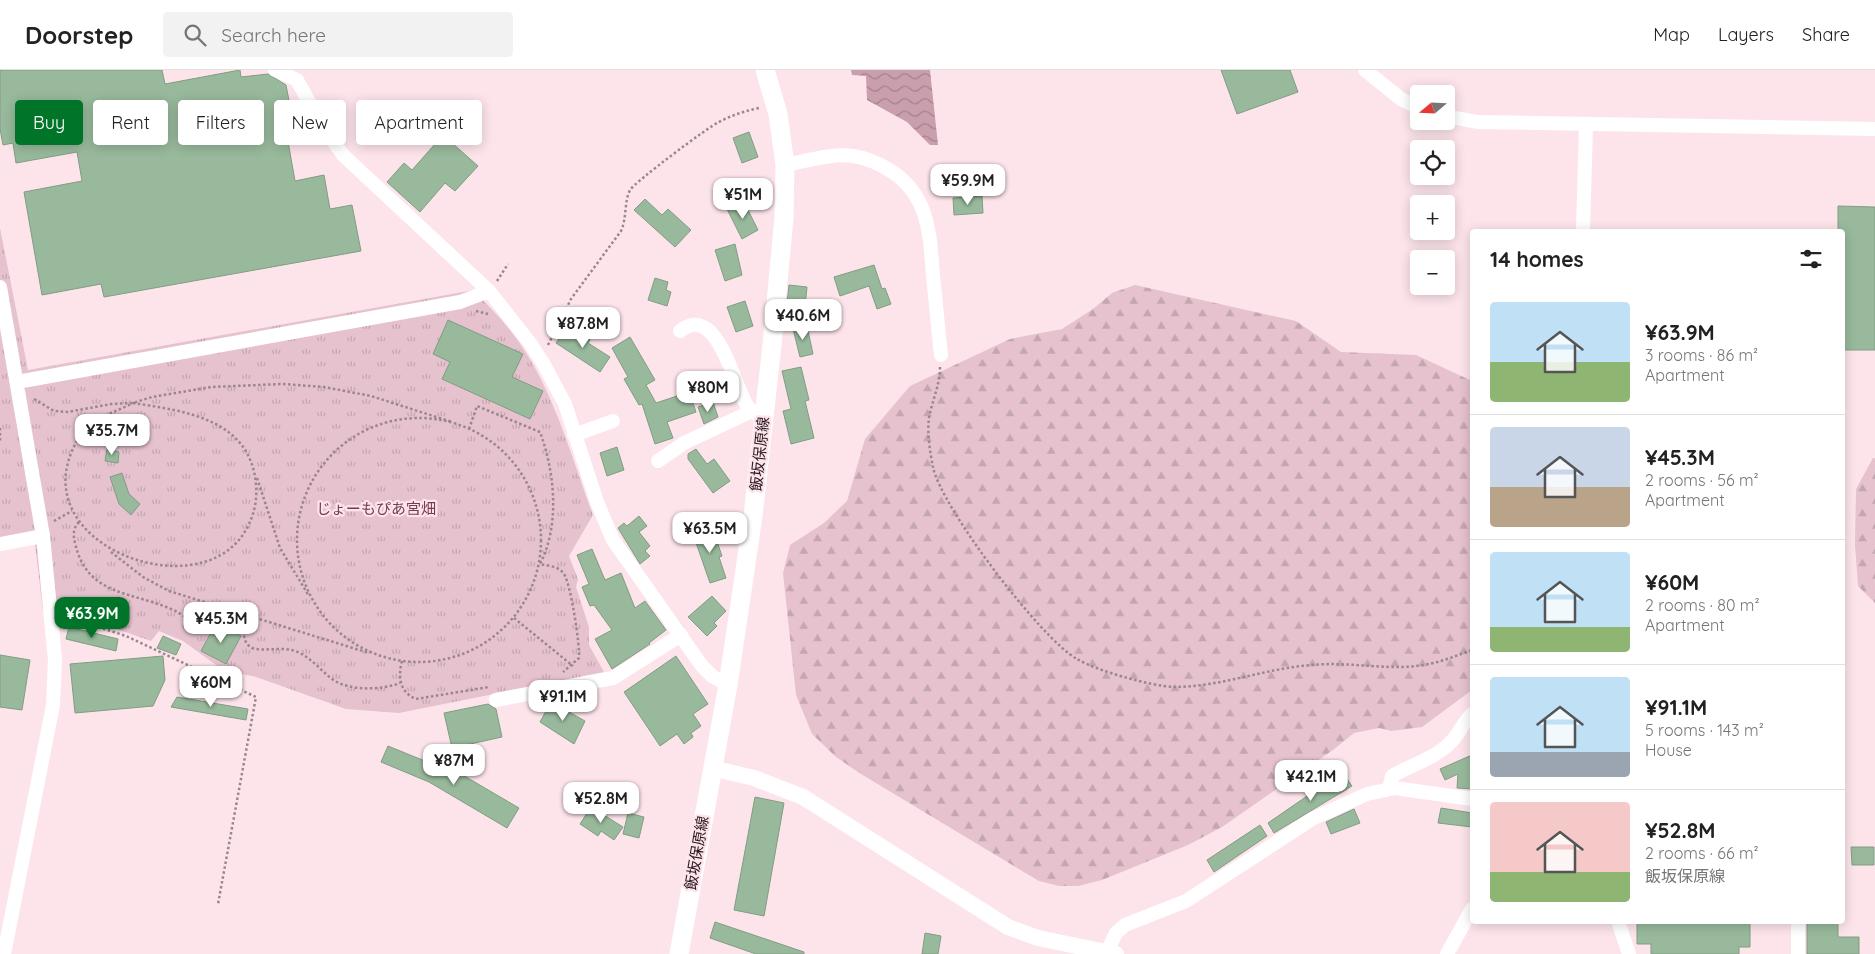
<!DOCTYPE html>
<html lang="en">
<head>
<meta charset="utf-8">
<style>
  body { margin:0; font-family:Quicksand,"Noto Sans JP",sans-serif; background:#f2f2f2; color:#222; height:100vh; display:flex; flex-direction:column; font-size:19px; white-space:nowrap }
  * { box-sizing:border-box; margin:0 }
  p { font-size:16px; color:#767676 }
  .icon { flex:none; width:28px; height:28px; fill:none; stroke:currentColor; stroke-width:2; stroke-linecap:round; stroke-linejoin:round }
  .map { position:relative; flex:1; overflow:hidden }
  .side { position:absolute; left:1470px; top:159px; width:375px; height:695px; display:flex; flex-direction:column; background:#fff; border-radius:5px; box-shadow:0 2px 12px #0003 }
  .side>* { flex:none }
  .banner { position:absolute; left:15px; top:30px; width:475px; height:45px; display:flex; gap:10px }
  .needle { width:32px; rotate:251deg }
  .fabs { position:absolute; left:1410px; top:15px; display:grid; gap:10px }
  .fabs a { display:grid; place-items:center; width:45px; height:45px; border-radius:5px; background:#fff; box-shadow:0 2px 12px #0003; font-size:25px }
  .price { position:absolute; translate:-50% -42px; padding:0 11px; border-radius:10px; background:#fff; color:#222; font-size:16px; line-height:32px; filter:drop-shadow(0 1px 2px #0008) }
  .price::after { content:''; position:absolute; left:50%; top:30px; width:15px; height:11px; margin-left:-8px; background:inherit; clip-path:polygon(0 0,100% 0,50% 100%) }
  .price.on { background:#00752a; color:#fff }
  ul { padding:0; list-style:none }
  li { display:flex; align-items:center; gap:15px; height:125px; padding:0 20px }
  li+li { border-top:1px solid #e0e0e0 }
  li span { display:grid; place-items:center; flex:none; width:140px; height:100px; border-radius:5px; color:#555 }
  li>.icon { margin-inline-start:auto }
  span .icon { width:60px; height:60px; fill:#fffc; stroke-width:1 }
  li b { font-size:21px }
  h2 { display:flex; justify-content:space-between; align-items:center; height:60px; padding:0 20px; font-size:21px }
  .tag { padding:0 18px; border-radius:5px; background:#fff; box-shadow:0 2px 12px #0003; font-size:18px; line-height:45px }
  .tag.on { background:#00752a; color:#fff }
  header { display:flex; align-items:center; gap:30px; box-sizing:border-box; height:70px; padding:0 25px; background:#fff; border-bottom:1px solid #e0e0e0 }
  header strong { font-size:24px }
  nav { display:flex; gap:28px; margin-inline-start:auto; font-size:18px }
  .search { width:350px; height:45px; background:#f2f2f2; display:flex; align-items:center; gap:12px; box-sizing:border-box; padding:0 18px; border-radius:5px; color:#767676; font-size:19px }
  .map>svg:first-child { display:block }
  .forest { fill:url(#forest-firs) }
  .park { fill:url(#park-tufts) }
  .water { fill:url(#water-waves) }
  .building { fill:#98b99b; stroke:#819d83 }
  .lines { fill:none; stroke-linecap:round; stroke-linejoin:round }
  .path { stroke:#9a868c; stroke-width:2.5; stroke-dasharray:2.5 2.5; stroke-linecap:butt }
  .minor { stroke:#fff; stroke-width:14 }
  .tertiary { stroke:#fff; stroke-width:16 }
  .secondary { stroke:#fff; stroke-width:19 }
  .labels { text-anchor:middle; stroke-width:4.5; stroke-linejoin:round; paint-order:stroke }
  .street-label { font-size:15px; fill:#25171c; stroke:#fde4eb }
  .park-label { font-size:15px; fill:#753b51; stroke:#fde4eb }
</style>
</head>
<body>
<header>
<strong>Doorstep</strong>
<div class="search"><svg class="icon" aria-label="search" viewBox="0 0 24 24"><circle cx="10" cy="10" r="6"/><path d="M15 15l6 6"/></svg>Search here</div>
<nav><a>Map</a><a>Layers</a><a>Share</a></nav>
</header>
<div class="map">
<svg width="1875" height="884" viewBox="0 0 1875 884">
  <defs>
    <pattern id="forest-firs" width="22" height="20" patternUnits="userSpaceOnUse" patternTransform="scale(1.25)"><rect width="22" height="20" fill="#e5c2ce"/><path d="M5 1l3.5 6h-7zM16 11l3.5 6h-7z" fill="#c4a6b0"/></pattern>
    <pattern id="park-tufts" width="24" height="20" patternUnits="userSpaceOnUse" patternTransform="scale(1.25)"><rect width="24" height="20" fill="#e5c2ce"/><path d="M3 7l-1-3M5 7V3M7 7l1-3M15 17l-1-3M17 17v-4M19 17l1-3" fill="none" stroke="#c4a6b0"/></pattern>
    <pattern id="water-waves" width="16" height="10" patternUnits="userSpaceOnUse" patternTransform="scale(1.25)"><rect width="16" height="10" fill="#ca9fad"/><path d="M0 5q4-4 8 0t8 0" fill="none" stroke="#a4818c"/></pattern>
  </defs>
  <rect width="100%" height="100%" fill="#fde4eb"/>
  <g class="forest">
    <polygon points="1135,215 1296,251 1341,282 1416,285 1472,311 1472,620 1422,657 1391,661 1379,658 1354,663 1333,680 1222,757 1188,775 1102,810 1078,816 1059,816 1039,811 861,704 836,687 812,664 796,625 783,503 790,475 824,453 847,431 865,369 910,316 1010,269 1062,259 1093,239 1112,223"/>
    <polygon points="1873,388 1875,388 1875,533 1858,516 1855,475 1856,419"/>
  </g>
  <path class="park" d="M0 158 28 300 474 220C486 234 499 246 510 260 552 313 570 383 593 445L569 486 578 509 576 517 589 557V575L604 602 399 643 346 639 253 606 223 600 183 571 159 561 151 571 71 543 43 542 35 474 0 475Z"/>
  <polygon class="water" points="851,0 930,0 938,75 930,75 907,52 867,30 866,6 852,5"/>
  <g class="building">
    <polygon points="0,0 162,0 165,14 240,0 241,7 268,4 286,15 291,41 283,43 295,111 324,105 330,139 352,135 361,181 104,227 101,214 42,225 24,122 82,111 77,82 16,93 13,73 3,75 0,59"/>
    <polygon points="1221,0 1290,0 1298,22 1237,44"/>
    <polygon points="749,62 758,87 742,93 733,68"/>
    <polygon points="443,65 478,96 455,121 445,113 420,142 387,112 404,93 412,100"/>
    <polygon points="982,126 983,143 954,145 953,128"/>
    <polygon points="645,129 662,145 668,139 691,160 675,177 634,140"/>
    <polygon points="740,132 744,132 758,160 742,169 727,139"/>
    <polygon points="1838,136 1875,137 1875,280 1842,280 1842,161 1838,161"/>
    <polygon points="735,174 742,205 725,211 715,180"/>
    <polygon points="874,195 882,219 885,218 891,234 877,239 869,216 840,226 834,207"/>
    <polygon points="655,208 668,212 666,220 671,222 667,236 648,230"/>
    <polygon points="789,215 807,217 805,236 787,234"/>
    <polygon points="745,231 753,256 736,262 727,237"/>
    <polygon points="448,250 523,284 512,307 543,321 530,349 442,309 450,292 433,284"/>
    <polygon points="569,255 590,270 588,273 610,287 600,302 556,273"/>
    <polygon points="807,256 813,284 800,287 793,259"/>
    <polygon points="630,267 655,310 646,315 656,333 689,322 696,342 667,352 673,368 655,374 642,334 639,335 624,309 628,307 612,278"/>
    <polygon points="801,297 809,330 805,331 814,368 791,374 783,341 791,339 782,301"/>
    <polygon points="713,332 718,347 704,354 698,337"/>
    <polygon points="617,377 624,400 607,406 600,383"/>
    <polygon points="107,379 119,382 118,393 105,391"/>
    <polygon points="696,379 707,394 714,389 730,411 713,423 688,389 688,384"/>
    <polygon points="122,403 129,424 140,434 131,445 119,434 110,407"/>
    <polygon points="639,446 647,456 639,462 650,476 645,481 650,486 640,494 618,458 624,453 627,456"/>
    <polygon points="712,457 722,486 719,487 726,508 710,513 693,464"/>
    <polygon points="592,479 605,510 621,503 635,538 645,531 666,560 649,573 650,574 612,599 595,569 612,560 594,535 590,536 582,517 589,514 577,485"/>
    <polygon points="712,526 726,541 714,553 717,556 707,566 688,547"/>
    <polygon points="216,553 241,566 226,594 201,581"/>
    <polygon points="69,557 118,569 116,581 66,569"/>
    <polygon points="163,566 181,574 176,585 157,578"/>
    <polygon points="0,585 30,590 22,640 0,637"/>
    <polygon points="163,586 165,610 153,636 75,643 70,594"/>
    <polygon points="676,586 708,634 693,644 701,656 691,663 693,667 684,674 677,664 660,676 624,622"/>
    <polygon points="177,627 248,639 246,650 171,637"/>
    <polygon points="551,632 585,651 574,674 540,652"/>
    <polygon points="488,634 496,639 502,667 452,678 444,643"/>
    <polygon points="388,676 447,700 449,697 519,738 507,758 429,712 381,692"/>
    <polygon points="1472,685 1472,719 1457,718 1458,704 1445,710 1440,699"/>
    <polygon points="1342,702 1352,716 1274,763 1268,753"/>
    <polygon points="755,727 784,733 764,846 734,840"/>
    <polygon points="591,737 623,757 614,770 601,761 598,766 580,754"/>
    <polygon points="1441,738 1472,743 1472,757 1438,753"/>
    <polygon points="1354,739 1360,753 1331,764 1326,752"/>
    <polygon points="628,743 644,747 639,768 623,764"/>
    <polygon points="1260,755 1267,766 1214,802 1207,790"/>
    <polygon points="1851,777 1874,777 1874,795 1852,795"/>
    <polygon points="1637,851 1750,851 1750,877 1739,877 1739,884 1651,884 1651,874 1637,874"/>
    <polygon points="1807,851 1838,851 1838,867 1859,867 1859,884 1807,884"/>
    <polygon points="715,852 804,882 804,884 756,884 710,868"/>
    <polygon points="925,863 941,866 938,884 922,884"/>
  </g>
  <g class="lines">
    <g class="path">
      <polyline points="497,211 508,194"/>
      <polyline points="476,241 488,244"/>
      <path d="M548 275 571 229 621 161C627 148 624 132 630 120 635 112 708 57 719 52 732 45 745 41 759 38"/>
      <path d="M940 297C940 315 932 331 929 348 927 363 930 383 933 397 941 437 1041 569 1077 589 1097 601 1151 616 1174 617 1221 617 1266 598 1312 595 1351 591 1391 602 1429 594 1444 591 1458 585 1472 580"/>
      <polyline points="34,329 54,341 68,342 111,334 133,333 152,327 211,317 283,314 324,317 371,326 452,352"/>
      <path d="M133 333C185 341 251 349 256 415 258 435 251 456 238 471 189 527 56 482 66 402 69 384 76 368 90 356 102 345 118 341 133 333Z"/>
      <circle cx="419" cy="470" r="122"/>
      <polyline points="0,358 0,372"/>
      <path d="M469 359 477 336 540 362C555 403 560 455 540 494 548 496 559 496 564 504 571 515 580 575 579 588L563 602"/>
      <polyline points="257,408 280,478 309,526"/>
      <polyline points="54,451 72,441"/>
      <path d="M79 452C73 458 73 465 75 473 87 526 130 521 171 539 179 542 186 548 194 553L224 549 244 561"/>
      <polyline points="111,482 143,507 169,521 369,583"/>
      <polyline points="65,546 126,566 256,627 218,834"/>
      <path d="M248 546C244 557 240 571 252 578 266 582 281 576 295 581 312 587 321 602 335 611 352 621 382 620 400 613"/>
      <polyline points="514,548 573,596"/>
      <path d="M402 591C398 606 399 622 416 629L489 617"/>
    </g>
    <g class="minor">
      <polyline points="275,0 297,10 320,52 343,85 489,221 530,273 543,293 565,334 597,432 613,470 702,596 712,606 728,615"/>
      <polyline points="1365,0 1401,29 1419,38"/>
      <polyline points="1446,46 1477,52 1875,59"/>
      <path d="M785 95C807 91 831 83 853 86 867 88 880 94 891 101 929 125 930 165 933 206 936 232 938 259 941 285"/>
      <polyline points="1583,161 1586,55"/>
      <polyline points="0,217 43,466 55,590 53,635 4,884"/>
      <path d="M680 261C718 231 734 318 748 337 752 343 757 345 764 347"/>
      <polyline points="17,312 460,232 489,221"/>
      <polyline points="574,365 613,351"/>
      <polyline points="658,391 684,373 752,341"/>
      <polyline points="0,474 43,466"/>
      <polyline points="496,630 613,608 681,565"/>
      <path d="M1389 719 1392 706C1411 695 1436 688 1451 672 1460 663 1463 652 1472 644"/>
      <polyline points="1618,851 1629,884"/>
      <polyline points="1798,851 1798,884"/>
      <polyline points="1107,882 1116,863 1125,855 1186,831 1312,749 1367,724 1395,718 1472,729"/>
      <polyline points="1447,884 1472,839"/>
    </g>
    <polyline class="tertiary" points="712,698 754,708 803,727 1008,857 1038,868 1116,884"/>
    <polyline class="secondary" points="679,884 728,615 753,446 772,275 784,148 785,95 778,44 765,0"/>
  </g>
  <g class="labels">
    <g class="street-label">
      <text transform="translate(760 384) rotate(-84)" y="5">飯坂保原線</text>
      <text transform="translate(697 783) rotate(-80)" y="5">飯坂保原線</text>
    </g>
    <g class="park-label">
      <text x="376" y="444">じょーもぴあ宮畑</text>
    </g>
  </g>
</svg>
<div class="fabs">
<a><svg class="needle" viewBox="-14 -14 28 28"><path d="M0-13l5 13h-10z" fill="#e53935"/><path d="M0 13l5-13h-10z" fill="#767676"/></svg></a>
<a><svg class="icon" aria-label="locate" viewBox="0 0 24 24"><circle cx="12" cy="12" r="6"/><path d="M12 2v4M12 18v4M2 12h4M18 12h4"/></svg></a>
<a>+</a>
<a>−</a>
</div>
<b class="price" style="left:968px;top:136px">¥59.9M</b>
<b class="price" style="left:743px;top:150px">¥51M</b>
<b class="price" style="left:803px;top:271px">¥40.6M</b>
<b class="price" style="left:583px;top:279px">¥87.8M</b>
<b class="price" style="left:708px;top:343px">¥80M</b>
<b class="price" style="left:112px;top:386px">¥35.7M</b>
<b class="price" style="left:710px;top:484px">¥63.5M</b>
<b class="price on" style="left:92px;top:569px">¥63.9M</b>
<b class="price" style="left:221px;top:574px">¥45.3M</b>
<b class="price" style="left:211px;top:638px">¥60M</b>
<b class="price" style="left:563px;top:652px">¥91.1M</b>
<b class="price" style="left:454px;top:716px">¥87M</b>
<b class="price" style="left:1311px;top:732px">¥42.1M</b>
<b class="price" style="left:601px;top:754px">¥52.8M</b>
<div class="banner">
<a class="tag on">Buy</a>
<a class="tag">Rent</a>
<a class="tag">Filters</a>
<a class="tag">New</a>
<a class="tag">Apartment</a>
</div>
<section class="side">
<h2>14 homes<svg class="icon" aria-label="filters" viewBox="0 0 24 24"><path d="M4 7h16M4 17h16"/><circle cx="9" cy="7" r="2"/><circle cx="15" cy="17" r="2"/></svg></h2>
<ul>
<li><span style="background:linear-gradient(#bfe0f5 60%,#8fb573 0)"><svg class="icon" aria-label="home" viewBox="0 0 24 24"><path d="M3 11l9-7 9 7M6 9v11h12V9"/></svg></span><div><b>¥63.9M</b><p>3 rooms · 86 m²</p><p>Apartment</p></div></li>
<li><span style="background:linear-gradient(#c9d6e8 60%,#b9a48a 0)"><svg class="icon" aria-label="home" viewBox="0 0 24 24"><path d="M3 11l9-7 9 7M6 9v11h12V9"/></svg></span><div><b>¥45.3M</b><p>2 rooms · 56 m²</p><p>Apartment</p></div></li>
<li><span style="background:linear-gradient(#bfe0f5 75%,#8fb573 0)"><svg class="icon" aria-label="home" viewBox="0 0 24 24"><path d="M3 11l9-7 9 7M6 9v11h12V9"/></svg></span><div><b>¥60M</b><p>2 rooms · 80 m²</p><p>Apartment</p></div></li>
<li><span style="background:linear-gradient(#bfe0f5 75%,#9aa5b1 0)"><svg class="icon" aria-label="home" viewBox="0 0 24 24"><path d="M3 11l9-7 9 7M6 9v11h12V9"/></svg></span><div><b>¥91.1M</b><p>5 rooms · 143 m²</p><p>House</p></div></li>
<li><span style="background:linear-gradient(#f6c9c9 70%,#8fb573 0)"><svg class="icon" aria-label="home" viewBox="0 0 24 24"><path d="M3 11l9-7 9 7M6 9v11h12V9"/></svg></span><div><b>¥52.8M</b><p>2 rooms · 66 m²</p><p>飯坂保原線</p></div></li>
</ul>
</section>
</div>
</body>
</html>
